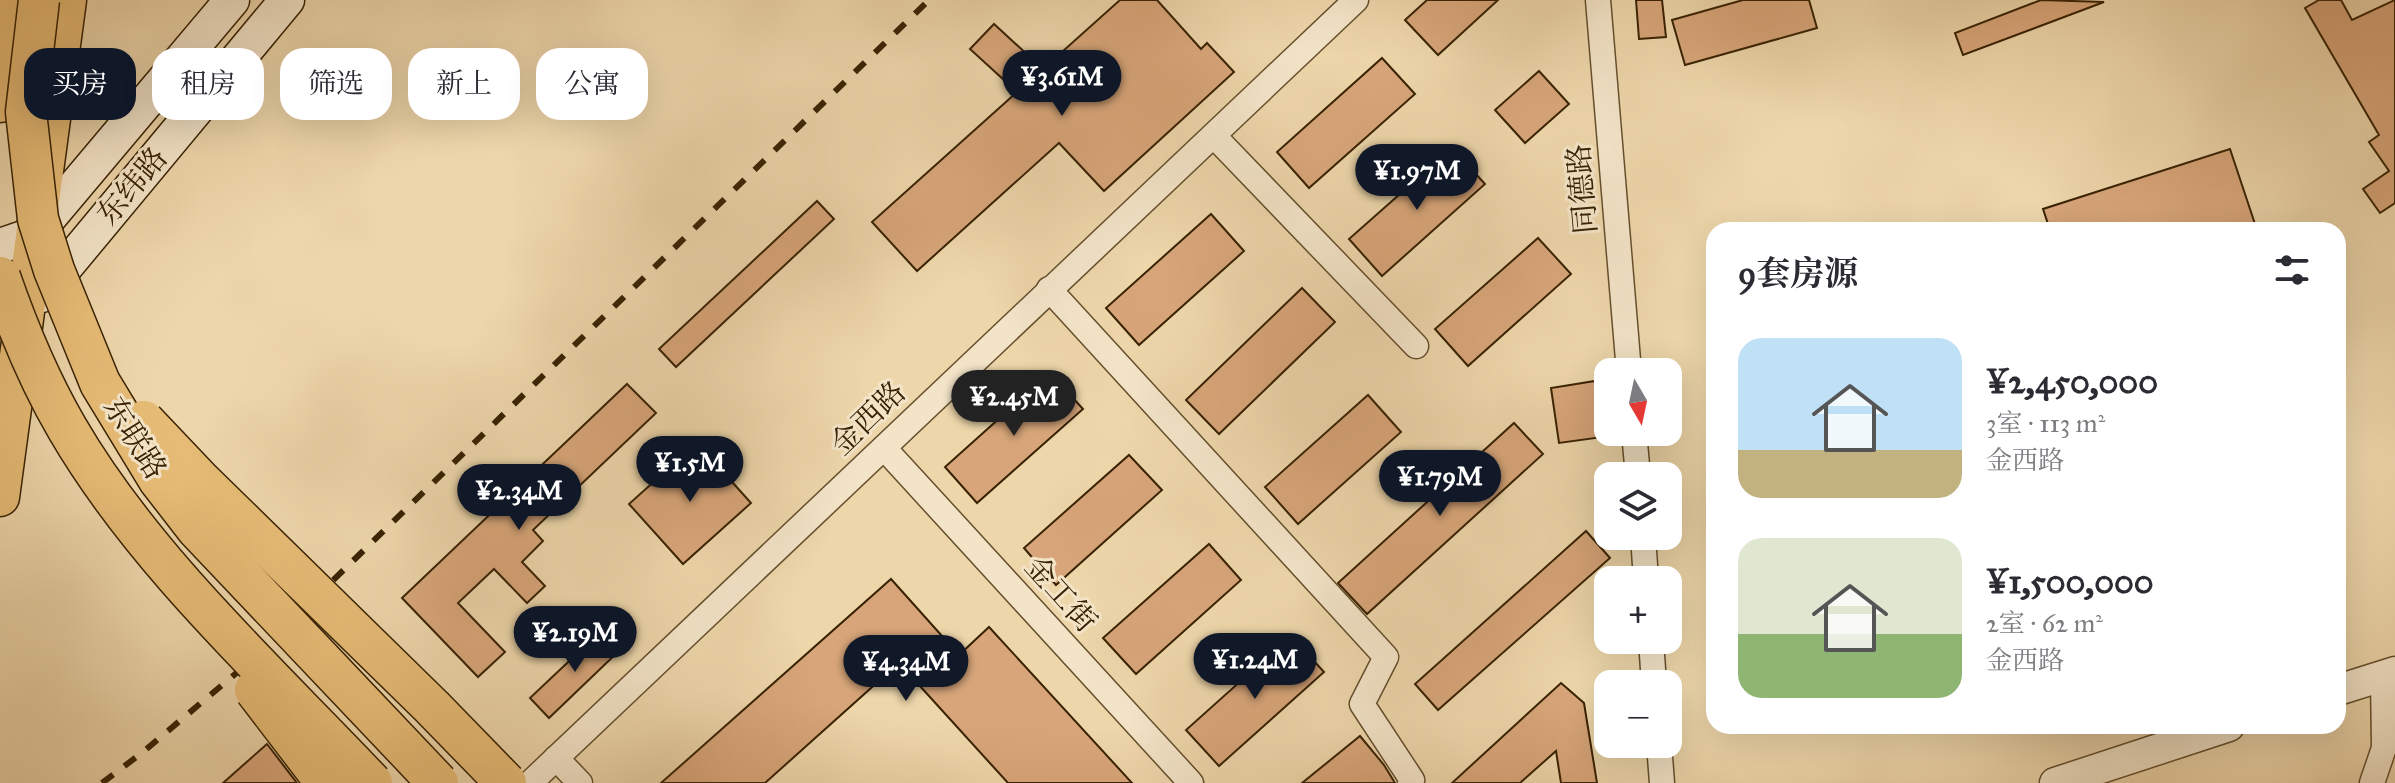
<!DOCTYPE html>
<html lang="zh">
<head>
<meta charset="utf-8">
<style>
  body { margin:0; font-family:"IM FELL Great Primer","Noto Serif SC",serif; background:#f2f2f3; color:#2b2b33; height:100vh; display:flex; flex-direction:column; font-size:30px; white-space:nowrap }
  * { box-sizing:border-box; margin:0 }
  p { font-size:26px; color:#7c7c81 }
  .icon { flex:none; width:44px; height:44px; fill:none; stroke:currentColor; stroke-width:2; stroke-linecap:round; stroke-linejoin:round }
  .map { position:relative; flex:1; overflow:hidden }
  .panel { position:absolute; left:1706px; top:222px; width:640px; height:512px; display:flex; flex-direction:column; background:#fff; border-radius:24px; box-shadow:0 8px 32px #0002 }
  .panel>* { flex:none }
  .banner { position:absolute; left:24px; top:48px; width:760px; height:72px; display:flex; gap:16px }
  .needle { width:52px; rotate:171deg }
  .fabs { position:absolute; left:1594px; top:358px; display:grid; gap:16px }
  .fabs a { display:grid; place-items:center; width:88px; height:88px; border-radius:16px; background:#fff; box-shadow:0 8px 32px #0002; font-size:40px }
  .price { position:absolute; translate:-50% -68px; padding:0 18px; border-radius:28px; background:#111827; color:#fff; font-size:26px; line-height:52px; filter:drop-shadow(0 2px 4px #0008) }
  .price::after { content:''; position:absolute; left:50%; top:48px; width:24px; height:18px; margin-left:-12px; background:inherit; clip-path:polygon(0 0,100% 0,50% 100%) }
  .price.active { background:#222; color:#fff }
  ul { padding:0; list-style:none }
  li { display:flex; align-items:center; gap:24px; height:200px; padding:0 32px }
  li span { display:grid; place-items:center; flex:none; width:224px; height:160px; border-radius:24px; color:#555 }
  li>.icon { margin-inline-start:auto }
  span .icon { width:96px; height:96px; fill:#fffc; stroke-width:1 }
  li b { font-size:34px }
  h2 { display:flex; justify-content:space-between; align-items:center; height:96px; padding:0 32px; font-size:34px }
  .chip { padding:0 28px; border-radius:24px; background:#fff; box-shadow:0 8px 32px #0002; font-size:28px; line-height:72px }
  .chip.active { background:#111827; color:#fff }
  .map>svg:first-child { display:block }
  .building { fill:#d7a579; stroke:#382203; stroke-width:2 }
  .lines { fill:none; stroke-linecap:round; stroke-linejoin:round }
  .minor-casing { stroke:#654f2d; stroke-width:27 }
  .tertiary-casing { stroke:#654f2d; stroke-width:33 }
  .secondary-casing { stroke:#382203; stroke-width:37 }
  .primary-casing { stroke:#382203; stroke-width:41 }
  .trunk-casing { stroke:#382203; stroke-width:43 }
  .minor { stroke:#f3e4c8; stroke-width:24 }
  .tertiary { stroke:#f3e4c8; stroke-width:30 }
  .secondary { stroke:#f3e4c8; stroke-width:34 }
  .primary { stroke:#e6bb75; stroke-width:38 }
  .trunk { stroke:#e6bb75; stroke-width:40 }
  .rail { stroke:#382203; stroke-width:6; stroke-dasharray:14 14; stroke-linecap:butt }
  .trunk-bridge-casing { stroke:#382203; stroke-width:43; stroke-linecap:butt }
  .trunk-bridge { stroke:#e6bb75; stroke-width:40 }
  .labels { text-anchor:middle; stroke-width:6; stroke-linejoin:round; paint-order:stroke }
  .street-label { font-size:30px; fill:#382203; stroke:#f3e4c8 }
</style>
</head>
<body>
<div class="map">
<svg width="2395" height="783" viewBox="0 0 2395 783">
  <rect width="100%" height="100%" fill="#edd6aa"/>
  <filter id="stains"><feTurbulence type="fractalNoise" baseFrequency=".0025" numOctaves="4"/><feColorMatrix values="0 0 0 0 .2 0 0 0 0 .09 0 0 0 0 .02 0 0 0 .5 -.17"/></filter>
  <radialGradient id="worn" r=".72"><stop offset=".6" stop-color="#630" stop-opacity="0"/><stop offset="1" stop-color="#630" stop-opacity=".3"/></radialGradient>
  <g class="building">
    <polygon points="1120,0 1157,0 1201,49 1207,43 1234,72 1104,191 1059,143 917,271 872,222 1017,92 970,49 994,24 1043,69"/>
    <polygon points="1427,0 1498,0 1438,55 1405,20"/>
    <polygon points="1636,0 1662,0 1666,37 1639,39"/>
    <polygon points="1743,0 1809,0 1817,28 1685,65 1672,20"/>
    <polygon points="2041,0 2104,2 1963,55 1955,33"/>
    <polygon points="2319,0 2341,0 2352,20 2395,0 2395,203 2380,213 2363,189 2389,171 2369,142 2379,135 2305,8"/>
    <polygon points="1382,58 1415,94 1309,188 1277,152"/>
    <polygon points="1539,71 1569,104 1525,143 1495,110"/>
    <polygon points="1452,148 1485,184 1382,276 1349,239"/>
    <polygon points="2230,149 2257,230 2050,230 2043,209"/>
    <polygon points="817,201 834,219 676,367 659,349"/>
    <polygon points="1211,214 1244,251 1139,345 1106,308"/>
    <polygon points="1538,238 1571,274 1468,366 1435,329"/>
    <polygon points="1302,288 1335,322 1219,434 1186,400"/>
    <polygon points="1050,373 1083,409 977,503 945,467"/>
    <polygon points="1595,381 1603,437 1559,443 1551,388"/>
    <polygon points="627,384 656,413 533,530 543,541 522,562 545,586 527,603 494,569 458,603 505,652 478,677 402,598"/>
    <polygon points="1368,395 1401,432 1298,524 1265,487"/>
    <polygon points="1514,423 1543,454 1367,614 1338,583"/>
    <polygon points="697,443 751,503 683,564 629,504"/>
    <polygon points="1129,455 1162,490 1056,585 1024,548"/>
    <polygon points="1586,531 1610,558 1438,710 1415,684"/>
    <polygon points="1209,544 1241,580 1136,674 1103,638"/>
    <polygon points="891,579 959,655 989,627 1132,783 1008,783 899,663 765,783 661,783"/>
    <polygon points="601,631 620,650 549,718 530,698"/>
    <polygon points="1291,636 1324,672 1219,766 1186,730"/>
    <polygon points="1561,683 1584,703 1597,783 1561,783 1556,751 1520,783 1452,783"/>
    <polygon points="1360,736 1384,765 1395,783 1302,783"/>
    <polygon points="267,744 297,783 223,783"/>
  </g>
  <g class="lines">
    <g class="minor-casing">
      <g id="minor">
        <polyline points="1598,0 1629,372"/>
        <polyline points="1214,136 1416,346"/>
        <polyline points="1049,289 1386,657 1362,704 1412,780 1410,783"/>
        <polyline points="1634,432 1638,476"/>
        <polyline points="884,448 1191,783"/>
        <polyline points="1643,536 1646,580"/>
        <polyline points="1651,640 1654,684"/>
        <polyline points="1659,744 1662,783"/>
        <polyline points="556,758 580,783"/>
        <polyline points="530,783 1356,0"/>
        <polyline points="2372,783 2384,748 2383,676"/>
      </g>
    </g>
    <g class="tertiary-casing">
      <g id="tertiary">
        <polyline points="2338,690 2395,672"/>
        <polyline points="2055,783 2229,726"/>
      </g>
    </g>
    <g class="secondary-casing">
      <g id="secondary">
        <polyline points="0,246 35,234 232,0"/>
        <polyline points="42,295 287,0"/>
      </g>
    </g>
    <g class="primary-casing">
      <polyline id="primary" points="0,497 67,0"/>
    </g>
    <g class="trunk-casing">
      <polyline id="trunk" points="0,102 14,0"/>
    </g>
    <use href="#minor" class="minor"/>
    <use href="#tertiary" class="tertiary"/>
    <use href="#secondary" class="secondary"/>
    <use href="#primary" class="primary"/>
    <use href="#trunk" class="trunk"/>
    <polyline class="rail" points="102,783 143,752 247,664 929,0"/>
    <g class="trunk-bridge-casing">
      <g id="trunk-bridge">
        <polyline points="39,0 26,112 38,219 54,270 100,383 159,480 197,529 438,783"/>
        <path d="M0 277C18 329 39 380 67 428 143 559 268 673 372 783"/>
        <polyline points="144,421 200,480 432,707 506,783"/>
        <polyline points="255,690 326,783"/>
      </g>
    </g>
    <use href="#trunk-bridge" class="trunk-bridge"/>
  </g>
  <g class="labels">
    <g class="street-label">
      <text transform="translate(132 186) rotate(-50)" y="10">东纬路</text>
      <text transform="translate(1582 189) rotate(-95)" y="10">同德路</text>
      <text transform="translate(868 418) rotate(-44)" y="10">金西路</text>
      <text transform="translate(135 438) rotate(58)" y="10">东联路</text>
      <text transform="translate(1061 594) rotate(48)" y="10">金工街</text>
    </g>
  </g>
  <rect width="100%" height="100%" filter="url(#stains)"/>
  <rect width="100%" height="100%" fill="url(#worn)"/>
</svg>
<div class="fabs">
<a><svg class="needle" viewBox="-14 -14 28 28"><path d="M0-13l5 13h-10z" fill="#e53935"/><path d="M0 13l5-13h-10z" fill="#7c7c81"/></svg></a>
<a><svg class="icon" aria-label="layers" viewBox="0 0 24 24"><path d="M12 4l9 5-9 5-9-5zM3 14l9 5 9-5"/></svg></a>
<a>+</a>
<a>−</a>
</div>
<b class="price" style="left:1062px;top:118px">¥3.61M</b>
<b class="price" style="left:1417px;top:212px">¥1.97M</b>
<b class="price active" style="left:1014px;top:438px">¥2.45M</b>
<b class="price" style="left:690px;top:504px">¥1.5M</b>
<b class="price" style="left:1440px;top:518px">¥1.79M</b>
<b class="price" style="left:519px;top:532px">¥2.34M</b>
<b class="price" style="left:575px;top:674px">¥2.19M</b>
<b class="price" style="left:1255px;top:701px">¥1.24M</b>
<b class="price" style="left:906px;top:703px">¥4.34M</b>
<div class="banner">
<a class="chip active">买房</a>
<a class="chip">租房</a>
<a class="chip">筛选</a>
<a class="chip">新上</a>
<a class="chip">公寓</a>
</div>
<section class="panel">
<h2>9套房源<svg class="icon" aria-label="filters" viewBox="0 0 24 24"><path d="M4 7h16M4 17h16"/><circle cx="9" cy="7" r="2"/><circle cx="15" cy="17" r="2"/></svg></h2>
<ul>
<li><span style="background:linear-gradient(#bfe0f5 70%,#c2b280 0)"><svg class="icon" aria-label="home" viewBox="0 0 24 24"><path d="M3 11l9-7 9 7M6 9v11h12V9"/></svg></span><div><b>¥2,450,000</b><p>3室 · 113 m²</p><p>金西路</p></div></li>
<li><span style="background:linear-gradient(#dfe7d0 60%,#8fb573 0)"><svg class="icon" aria-label="home" viewBox="0 0 24 24"><path d="M3 11l9-7 9 7M6 9v11h12V9"/></svg></span><div><b>¥1,500,000</b><p>2室 · 62 m²</p><p>金西路</p></div></li>
</ul>
</section>
</div>
</body>
</html>
